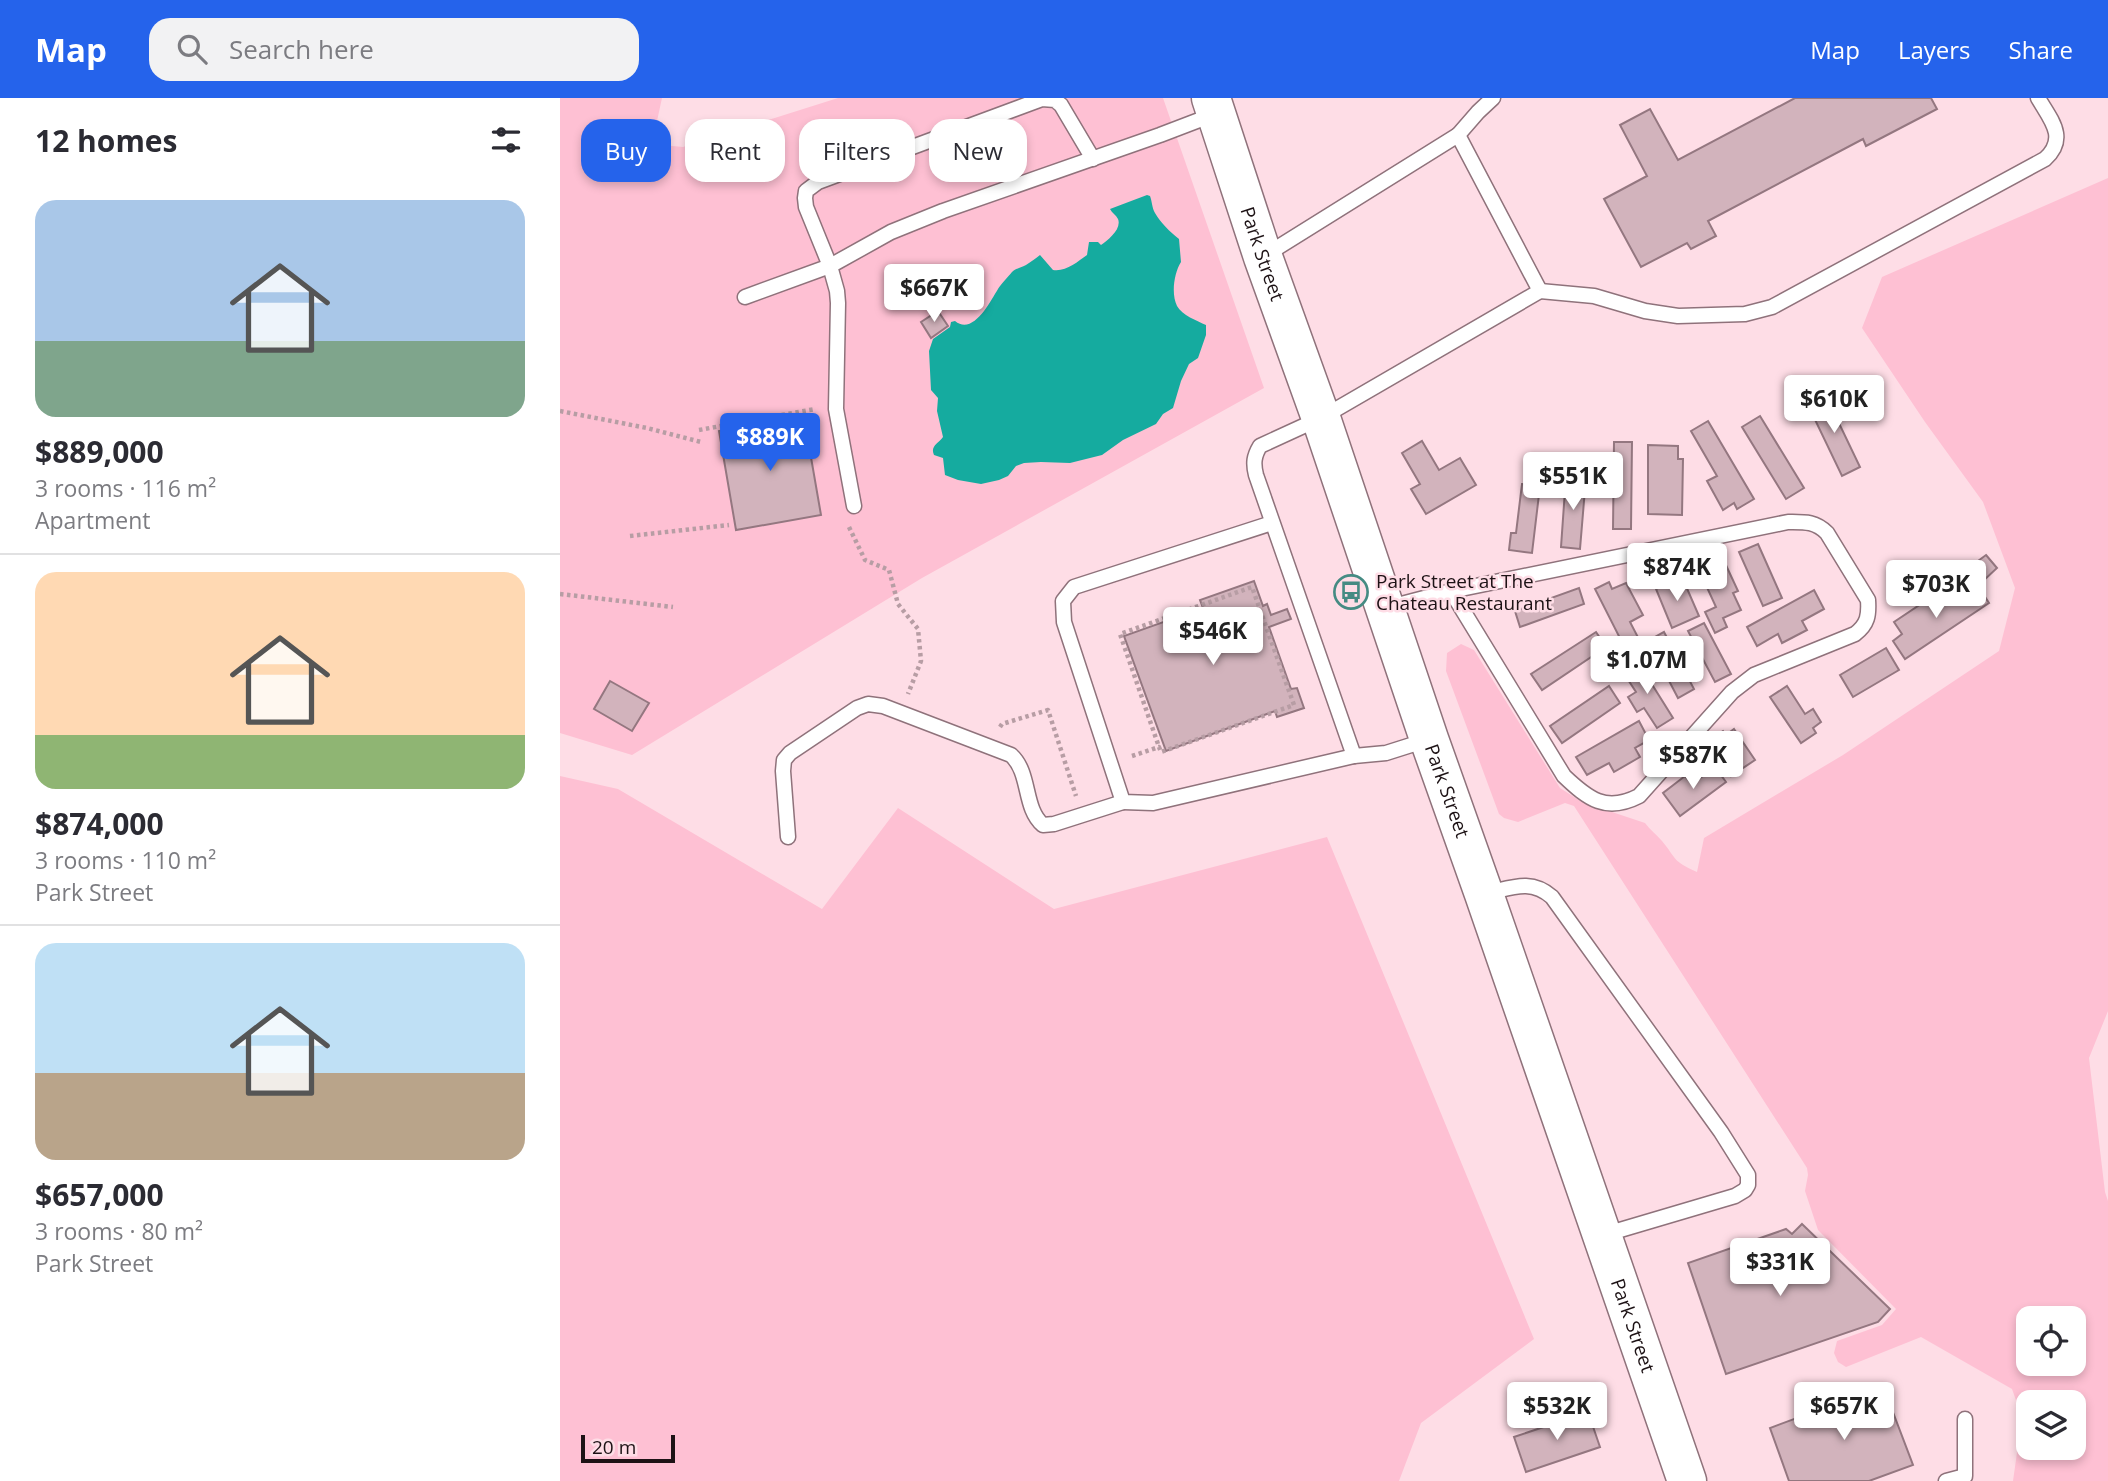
<!DOCTYPE html>
<html lang="en">
<head>
<meta charset="utf-8">
<style>
  body { margin:0; font-family:"Open Sans",sans-serif; background:#f2f2f3; color:#2b2b33; height:100vh; display:flex; flex-direction:column; font-size:26px; white-space:nowrap }
  * { box-sizing:border-box; margin:0 }
  p { font-size:23px; color:#7c7c81 }
  .icon { flex:none; width:38px; height:38px; fill:none; stroke:currentColor; stroke-width:2; stroke-linecap:round; stroke-linejoin:round }
  .map { position:relative; flex:1; overflow:hidden }
  .panel { display:flex; flex-direction:column; background:#fff; width:560px }
  .panel>* { flex:none }
  .top-card { position:absolute; left:21px; top:21px; width:665px; height:63px; display:flex; gap:14px }
  .fabs { position:absolute; left:1456px; top:1208px; display:grid; gap:14px }
  .fabs a { display:grid; place-items:center; width:70px; height:70px; border-radius:14px; background:#fff; box-shadow:0 4px 10px #0003; font-size:35px }
  .scale { position:absolute; left:21px; bottom:18px; width:94px; box-sizing:border-box; padding-left:7px; border:4px solid #1d1215; border-top:0; font-size:19px; line-height:24px; white-space:nowrap; color:#1d1215; -webkit-text-stroke:5px #fedde6; paint-order:stroke }
  .price { position:absolute; translate:-50% -60px; padding:0 16px; border-radius:7px; background:#fff; color:#222; font-size:23px; line-height:46px; filter:drop-shadow(0 2px 4px #0008) }
  .price::after { content:''; position:absolute; left:50%; top:42px; width:21px; height:16px; margin-left:-10px; background:inherit; clip-path:polygon(0 0,100% 0,50% 100%) }
  .price.current { background:#2563eb; color:#fff }
  ul { padding:0; list-style:none }
  li { display:grid; align-content:center; gap:14px; height:371px; padding:0 35px }
  li+li { border-top:2px solid #e1e1e2 }
  li span { display:grid; place-items:center; height:217px; border-radius:21px; color:#555 }
  li>.icon { margin-inline-start:auto }
  span .icon { width:126px; height:126px; fill:#fffc; stroke-width:1 }
  li b { font-size:30px }
  h2 { display:flex; justify-content:space-between; align-items:center; height:84px; padding:0 35px; font-size:30px }
  .tag { padding:0 24px; border-radius:21px; background:#fff; box-shadow:0 4px 10px #0003; font-size:24px; line-height:63px }
  .tag.current { background:#2563eb; color:#fff }
  header { display:flex; align-items:center; gap:42px; box-sizing:border-box; height:98px; padding:0 35px; background:#2563eb; color:#fff }
  header strong { font-size:33px }
  nav { display:flex; gap:38px; margin-inline-start:auto; font-size:24px }
  .search { width:490px; height:63px; background:#f2f2f3; display:flex; align-items:center; gap:18px; box-sizing:border-box; padding:0 24px; border-radius:21px; color:#7c7c81; font-size:26px }
  main { display:flex; flex:1; min-height:0 }
  .map>svg:first-child { display:block }
  .green { fill:#fec0d3; fill-rule:evenodd }
  .water { fill:#15ab9f }
  .building { fill:#d2b3bc; stroke:#947780; stroke-width:2 }
  .lines { fill:none; stroke-linecap:round; stroke-linejoin:round }
  .lane-casing { stroke:#8f727b; stroke-width:17 }
  .secondary-casing { stroke:#8f727b; stroke-width:41 }
  .path { stroke:#b79da4; stroke-width:4.5; stroke-dasharray:3.5 3.5; stroke-linecap:butt }
  .lane { stroke:#fff; stroke-width:14 }
  .secondary { stroke:#fff; stroke-width:38 }
  .labels { text-anchor:middle; stroke-width:5; stroke-linejoin:round; paint-order:stroke }
  .street-label { font-size:19px; fill:#1d1215; stroke:#fedde6 }
  .poi-label { font-size:19px; fill:#1d1215; stroke:#fedde6; text-anchor:start }
</style>
</head>
<body>
<header>
<strong>Map</strong>
<div class="search"><svg class="icon" aria-label="search" viewBox="0 0 24 24"><circle cx="10" cy="10" r="6"/><path d="M15 15l6 6"/></svg>Search here</div>
<nav><a>Map</a><a>Layers</a><a>Share</a></nav>
</header>
<main>
<section class="panel">
<h2>12 homes<svg class="icon" aria-label="filters" viewBox="0 0 24 24"><path d="M4 7h16M4 17h16"/><circle cx="9" cy="7" r="2"/><circle cx="15" cy="17" r="2"/></svg></h2>
<ul>
<li><span style="background:linear-gradient(#a9c7e8 65%,#7fa58c 0)"><svg class="icon" aria-label="home" viewBox="0 0 24 24"><path d="M3 11l9-7 9 7M6 9v11h12V9"/></svg></span><div><b>$889,000</b><p>3 rooms · 116 m²</p><p>Apartment</p></div></li>
<li><span style="background:linear-gradient(#ffd9b3 75%,#8fb573 0)"><svg class="icon" aria-label="home" viewBox="0 0 24 24"><path d="M3 11l9-7 9 7M6 9v11h12V9"/></svg></span><div><b>$874,000</b><p>3 rooms · 110 m²</p><p>Park Street</p></div></li>
<li><span style="background:linear-gradient(#bfe0f5 60%,#b9a48a 0)"><svg class="icon" aria-label="home" viewBox="0 0 24 24"><path d="M3 11l9-7 9 7M6 9v11h12V9"/></svg></span><div><b>$657,000</b><p>3 rooms · 80 m²</p><p>Park Street</p></div></li>
</ul>
</section>
<div class="map">
<svg width="1548" height="1383" viewBox="0 0 1548 1383">
  <rect width="100%" height="100%" fill="#fedde6"/>
  <g class="green">
    <polygon points="0,0 102,0 92,46 123,49 278,0 603,0 704,290 362,480 72,657 0,635"/>
    <path d="M1548 80V913L1529 960 1545 1094 1548 1103V1383H1453L1462 1319 1452 1291 1361 1239 1286 1269 1278 1264 1274 1255 1277 1243 1322 1227 1336 1211 1258 1132 1245 1093 1248 1077 1247 1070 1240 1059 1014 708 1005 705 958 724 944 720 939 716 886 573 887 555 901 546 914 552 1000 690 1022 704 1085 725C1090 732 1096 736 1102 743 1117 761 1112 763 1137 774L1144 740 1283 657 1439 553 1455 490 1423 404 1365 324 1302 230 1322 179ZM1468 1220H1514V1265H1468ZM1468 1304H1514V1349H1468Z"/>
    <polygon points="0,678 58,691 262,811 338,710 494,811 767,739 974,1241 861,1325 839,1383 0,1383"/>
  </g>
  <path class="water" d="M587 97 590 98C592 103 592 110 595 115 601 125 609 133 619 141L621 164C614 175 611 196 617 208 622 217 637 223 646 227V237L638 260 629 266 621 283 613 310 603 316 596 326 563 342 542 357 510 365 481 364 464 365 456 368 448 378 439 382 421 386 398 382 385 377 383 360 374 357C370 348 378 346 383 339L377 313 378 300 371 292 369 253 373 241 390 229 391 224 395 223C413 238 430 204 438 191 441 186 448 179 452 174 456 170 461 170 466 167 471 164 476 160 480 157L493 172C506 174 517 164 527 157L529 144H538L541 147C548 142 562 131 558 121 556 117 552 115 550 111Z"/>
  <g class="building">
    <polygon points="1235,0 1371,0 1377,11 1306,48 1303,41 1148,123 1156,138 1131,151 1127,145 1081,169 1044,101 1087,78 1060,27 1090,11 1118,62"/>
    <polygon points="378,213 388,228 371,240 361,224"/>
    <polygon points="1265,296 1300,369 1282,378 1247,305"/>
    <polygon points="1200,318 1244,390 1226,401 1182,329"/>
    <polygon points="244,319 261,417 176,432 159,333"/>
    <polygon points="1148,323 1194,401 1177,411 1174,405 1163,412 1147,383 1157,378 1131,333"/>
    <polygon points="862,343 879,372 900,360 916,387 866,416 851,391 860,386 842,355"/>
    <polygon points="1054,344 1072,344 1071,431 1053,431"/>
    <polygon points="1088,347 1118,348 1118,361 1123,361 1122,417 1088,416"/>
    <polygon points="1006,378 1026,379 1020,451 1001,449"/>
    <polygon points="962,386 980,388 972,455 949,452 951,435 956,435"/>
    <polygon points="1198,446 1222,500 1203,508 1179,454"/>
    <polygon points="1158,450 1178,493 1173,495 1181,512 1163,520 1167,529 1155,535 1145,514 1156,509 1134,461"/>
    <polygon points="1426,457 1437,470 1422,484 1410,469"/>
    <polygon points="1122,479 1139,518 1112,530 1096,491"/>
    <polygon points="694,483 703,508 707,506 711,517 727,511 731,521 709,529 731,591 737,590 744,610 717,619 715,613 606,653 564,538 643,510 640,502"/>
    <polygon points="1049,484 1052,491 1066,485 1083,517 1070,524 1084,551 1069,558 1035,491"/>
    <polygon points="1416,485 1429,505 1345,561 1333,543 1342,536 1334,524 1373,498 1380,509"/>
    <polygon points="1019,490 1024,506 960,529 955,513"/>
    <polygon points="1254,492 1264,511 1242,523 1247,532 1222,545 1218,536 1197,548 1187,529"/>
    <polygon points="1144,525 1171,576 1155,584 1128,533"/>
    <polygon points="1036,534 1046,549 982,592 971,576"/>
    <polygon points="1104,534 1134,591 1118,600 1106,577 1095,583 1087,568 1098,562 1088,543"/>
    <polygon points="1326,550 1339,572 1293,599 1280,577"/>
    <polygon points="1078,564 1113,620 1097,630 1084,610 1077,614 1068,599 1076,594 1063,574"/>
    <polygon points="50,583 89,605 72,633 34,611"/>
    <polygon points="1049,588 1060,605 1002,645 990,628"/>
    <polygon points="1227,588 1245,616 1253,611 1261,624 1253,630 1256,635 1241,645 1210,599"/>
    <polygon points="1079,623 1089,642 1075,650 1080,659 1054,674 1049,665 1027,677 1016,659"/>
    <polygon points="1174,631 1195,662 1171,678 1148,643 1163,633 1166,637"/>
    <polygon points="1155,669 1166,684 1120,718 1103,695 1125,678 1132,686"/>
    <polygon points="1242,1126 1330,1211 1318,1224 1166,1276 1128,1165 1226,1131 1232,1136"/>
    <polygon points="1323,1288 1353,1367 1309,1383 1229,1383 1210,1330"/>
    <polygon points="1028,1314 1040,1349 966,1374 954,1339"/>
  </g>
  <g class="lines">
    <g class="lane-casing">
      <g id="lane">
        <polyline points="898,37 918,14 933,0"/>
        <path d="M704 158 898 37 980 193 761 320 700 348C694 358 693 365 696 377L794 658"/>
        <path d="M980 193 1034 198 1085 213 1118 218 1185 216 1212 209 1485 61C1508 40 1491 22 1478 0"/>
        <polyline points="185,199 270,168 246,109 245,100 246,93 258,84 482,1 495,2 501,7 533,61"/>
        <polyline points="294,408 276,311 278,205 277,193 270,168 331,134 383,113 600,37 655,16"/>
        <polyline points="712,425 514,489 503,503 504,524 563,704 593,705 794,658 826,655 867,642"/>
        <path d="M826 510 891 493 1228 424C1244 424 1255 423 1267 435L1308 502C1309 517 1308 526 1295 536L1194 577 1172 594 1079 698C1046 715 1028 701 1004 678L891 493"/>
        <path d="M228 739 223 673 224 662 230 655 297 610 308 606 323 608 451 657C471 675 463 710 483 727L494 726 563 704"/>
        <path d="M927 795C951 790 971 780 992 799L1161 1034 1188 1077V1087L1185 1092 1175 1098 1043 1137"/>
        <polyline points="1386,1383 1405,1378 1405,1321"/>
      </g>
    </g>
    <g class="secondary-casing">
      <g id="secondary">
        <path id="s1" d="M651 0 703 159 761 320 869 641 924 796 1127 1383"/>
      </g>
    </g>
    <g class="path">
      <polyline points="0,313 87,330 141,344"/>
      <polyline points="139,332 255,311"/>
      <polyline points="289,429 305,462 329,472 338,506 358,531 361,563 348,596"/>
      <polyline points="70,438 169,427"/>
      <polyline points="0,496 113,509"/>
      <polyline points="440,629 442,626 488,612 516,698"/>
      <polyline points="572,658 599,649 601,654 734,607 692,489 560,536 599,649"/>
    </g>
    <use href="#lane" class="lane"/>
    <use href="#secondary" class="secondary"/>
  </g>
  <defs>
    <g id="bus-ring" transform="scale(1.75)"><circle r="9.5" fill="#fedde6" stroke="#458b83" stroke-width="1.5"/><path d="M-5-6H5V4H4V6H2V4H-2V6H-4V4H-5ZM-3.5-4V0h7V-4ZM-3.5 1.2v1.5H-2V1.2ZM2 1.2v1.5H3.5V1.2Z" fill="#458b83"/></g>
  </defs>
  <g fill-rule="evenodd">
    <use href="#bus-ring" x="791" y="494"/>
  </g>
  <g class="labels">
    <g class="street-label">
      <text dy="7" stroke="none"><textPath href="#s1" startOffset="164">Park Street</textPath></text>
      <text dy="7" stroke="none"><textPath href="#s1" startOffset="732">Park Street</textPath></text>
      <text dy="7" stroke="none"><textPath href="#s1" startOffset="1298">Park Street</textPath></text>
    </g>
    <g class="poi-label">
      <text x="816" y="490">Park Street at The<tspan x="816" dy="22">Chateau Restaurant</tspan></text>
    </g>
  </g>
</svg>
<div class="fabs">
<a><svg class="icon" aria-label="locate" viewBox="0 0 24 24"><circle cx="12" cy="12" r="6"/><path d="M12 2v4M12 18v4M2 12h4M18 12h4"/></svg></a>
<a><svg class="icon" aria-label="layers" viewBox="0 0 24 24"><path d="M12 4l9 5-9 5-9-5zM3 14l9 5 9-5"/></svg></a>
</div>
<div class="scale">20 m</div>
<b class="price" style="left:374px;top:226px">$667K</b>
<b class="price" style="left:1274px;top:337px">$610K</b>
<b class="price current" style="left:210px;top:375px">$889K</b>
<b class="price" style="left:1013px;top:414px">$551K</b>
<b class="price" style="left:1117px;top:505px">$874K</b>
<b class="price" style="left:1376px;top:522px">$703K</b>
<b class="price" style="left:653px;top:569px">$546K</b>
<b class="price" style="left:1087px;top:598px">$1.07M</b>
<b class="price" style="left:1133px;top:693px">$587K</b>
<b class="price" style="left:1220px;top:1200px">$331K</b>
<b class="price" style="left:997px;top:1344px">$532K</b>
<b class="price" style="left:1284px;top:1344px">$657K</b>
<div class="top-card">
<a class="tag current">Buy</a>
<a class="tag">Rent</a>
<a class="tag">Filters</a>
<a class="tag">New</a>
</div>
</div>
</main>
</body>
</html>
